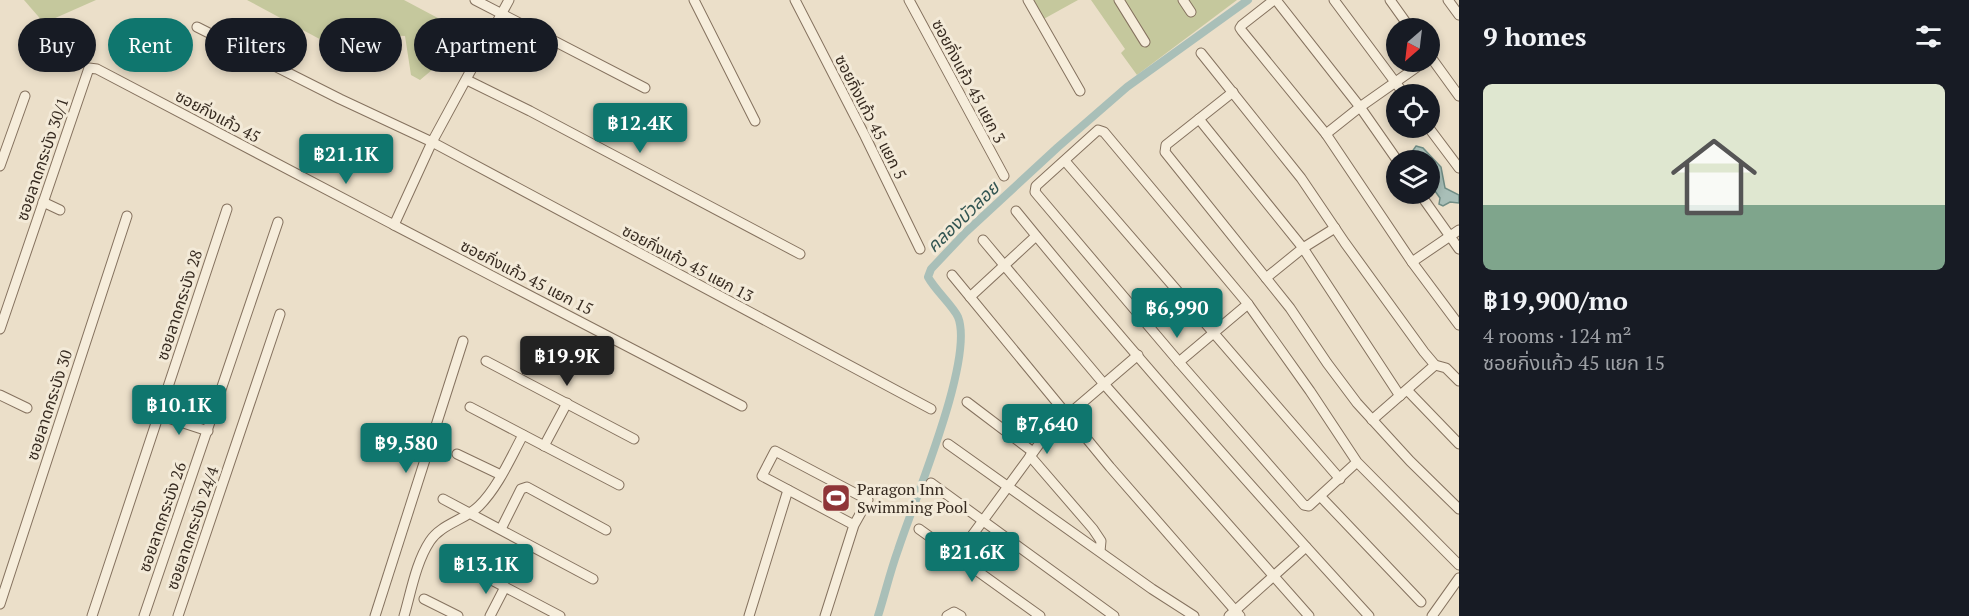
<!DOCTYPE html>
<html lang="en">
<head>
<meta charset="utf-8">
<style>
  body { margin:0; font-family:"PT Serif","Noto Sans Thai",serif; background:#20242c; color:#f1f3f6; height:100vh; display:flex; flex-direction:column; font-size:22px; white-space:nowrap }
  * { box-sizing:border-box; margin:0 }
  p { font-size:20px; color:#9ea1a6 }
  .icon { flex:none; width:33px; height:33px; fill:none; stroke:currentColor; stroke-width:2; stroke-linecap:round; stroke-linejoin:round }
  .map { position:relative; flex:1; overflow:hidden }
  .details { display:flex; flex-direction:column; background:#171b24; width:510px }
  .details>* { flex:none }
  .guide { position:absolute; left:18px; top:18px; width:570px; height:54px; display:flex; gap:12px }
  .needle { width:39px; rotate:208deg }
  .fabs { position:absolute; left:1386px; top:18px; display:grid; gap:12px }
  .fabs a { display:grid; place-items:center; width:54px; height:54px; border-radius:50%; background:#171b24; box-shadow:0 3px 9px #0003; font-size:30px }
  .price { position:absolute; translate:-50% -51px; padding:0 14px; border-radius:6px; background:#0f766e; color:#fff; font-size:20px; line-height:39px; filter:drop-shadow(0 2px 3px #0008) }
  .price::after { content:''; position:absolute; left:50%; top:36px; width:18px; height:14px; margin-left:-9px; background:inherit; clip-path:polygon(0 0,100% 0,50% 100%) }
  .price.current { background:#222; color:#fff }
  ul { padding:0; list-style:none }
  li { display:grid; align-content:center; gap:12px; height:318px; padding:0 24px }
  li+li { border-top:2px solid #363941 }
  li span { display:grid; place-items:center; height:186px; border-radius:9px; color:#555 }
  li>.icon { margin-inline-start:auto }
  span .icon { width:108px; height:108px; fill:#fffc; stroke-width:1 }
  li b { font-size:26px }
  h2 { display:flex; justify-content:space-between; align-items:center; height:72px; padding:0 24px; font-size:26px }
  .pill { padding:0 21px; border-radius:27px; background:#171b24; box-shadow:0 3px 9px #0003; font-size:21px; line-height:54px }
  .pill.current { background:#0f766e; color:#fff }
  main { display:flex; flex:1; min-height:0 }
  .map>svg:first-child { display:block }
  .green { fill:#c5c89d }
  .water { fill:#a9bfb8; stroke:#708d85; stroke-width:1.5 }
  .lines { fill:none; stroke-linecap:round; stroke-linejoin:round }
  .canal { stroke:#a9bfb8; stroke-width:8 }
  .minor-casing { stroke:#85725f; stroke-width:11 }
  .minor { stroke:#f6eddb; stroke-width:9 }
  .labels { text-anchor:middle; stroke-width:6; stroke-linejoin:round; paint-order:stroke }
  .street-label { font-size:16px; fill:#372b21; stroke:#f3ead8 }
  .poi-label { font-size:16px; fill:#372b21; stroke:#f3ead8; text-anchor:start }
  .water-label { font-size:18px; font-style:italic; fill:#325552; stroke:#f3ead8 }
</style>
</head>
<body>
<main>
<div class="map">
<svg width="1459" height="616" viewBox="0 0 1459 616">
  <rect width="100%" height="100%" fill="#ebdfc9"/>
  <g class="green">
    <polygon points="24,0 96,0 44,23"/>
    <polygon points="247,0 404,0 483,42 468,72 445,59 420,80 411,75 405,36 384,35 340,50"/>
    <polygon points="1028,0 1078,0 1040,21"/>
    <polygon points="1091,0 1237,0 1137,75 1121,53 1125,49"/>
  </g>
  <polygon class="water" points="1416,146 1423,148 1441,167 1445,188 1459,195 1459,203 1450,202 1443,206 1439,204 1440,198 1430,184 1430,160 1410,160 1409,156"/>
  <g class="lines">
    <path class="canal" d="M878 616C885 594 890 572 898 550 913 503 975 359 958 317 953 306 935 290 928 277L931 269 966 232 1058 147 1127 87 1248 0"/>
    <g class="minor-casing">
      <g id="minor">
        <polyline points="475,0 645,88"/>
        <polyline points="694,0 755,121"/>
        <polyline points="795,0 865,136 920,249"/>
        <polyline points="909,0 1004,176"/>
        <polyline points="1028,0 1080,91"/>
        <polyline points="1119,0 1145,42"/>
        <polyline points="1183,0 1191,12"/>
        <polyline points="1274,0 1242,25 1240,28 1242,31 1326,134 1412,262 1459,325"/>
        <polyline points="1276,0 1360,107 1397,160"/>
        <polyline points="1334,0 1404,94"/>
        <polyline points="1390,0 1410,28"/>
        <polyline points="1448,0 1459,15"/>
        <polyline points="197,27 340,99 432,142 931,409"/>
        <polyline points="1201,53 1301,178 1345,243 1424,352 1435,365 1446,368 1459,381"/>
        <polyline points="1430,56 1459,96"/>
        <polyline points="467,80 530,111 800,254"/>
        <polyline points="1233,92 1166,145 1165,152 1290,308 1327,363 1357,403 1410,461 1459,509"/>
        <polyline points="1199,119 1303,248 1400,396"/>
        <polyline points="1429,128 1459,168"/>
        <polyline points="1326,134 1360,107 1424,62"/>
        <polyline points="1065,161 1340,479"/>
        <polyline points="0,166 25,96"/>
        <polyline points="1420,194 1459,249"/>
        <polyline points="43,202 60,210"/>
        <path d="M1016 211C1129 350 1248 484 1369 616"/>
        <polyline points="394,225 742,406"/>
        <polyline points="983,240 1104,384 1309,616"/>
        <polyline points="1412,262 1459,230"/>
        <polyline points="952,275 1110,467 1240,616"/>
        <polyline points="1266,278 1303,248 1335,228"/>
        <polyline points="970,297 1036,236"/>
        <polyline points="0,329 89,68 97,69 394,225 432,142 509,0"/>
        <polyline points="486,361 634,439"/>
        <polyline points="1179,362 1248,304"/>
        <polyline points="1407,390 1459,444"/>
        <polyline points="0,395 27,408"/>
        <polyline points="967,402 1033,452"/>
        <polyline points="470,407 619,485"/>
        <polyline points="159,415 208,431"/>
        <polyline points="1372,420 1435,365"/>
        <polyline points="948,444 1152,589 1194,616"/>
        <polyline points="544,446 567,403"/>
        <polyline points="457,454 501,475"/>
        <polyline points="1030,456 1093,529 1101,541 1100,551"/>
        <polyline points="1357,462 1309,506 1304,505 1179,362 1035,192 1036,186 1098,130 1104,132 1248,304 1310,391 1357,462 1459,565"/>
        <polyline points="931,483 1114,616"/>
        <polyline points="1321,497 1421,602"/>
        <polyline points="443,499 593,579"/>
        <polyline points="501,529 521,489 527,487 606,530"/>
        <polyline points="919,529 1040,616"/>
        <polyline points="446,556 560,616"/>
        <polyline points="957,556 1048,432 1138,355"/>
        <polyline points="424,599 458,616"/>
        <polyline points="0,604 127,216"/>
        <polyline points="92,616 227,209"/>
        <polyline points="144,616 278,222"/>
        <polyline points="178,616 280,314"/>
        <polyline points="375,616 463,341"/>
        <path d="M404 616C411 592 416 562 430 541 441 524 465 520 479 506 498 487 510 459 523 435"/>
        <polyline points="490,616 505,587"/>
        <polyline points="749,616 788,490"/>
        <polyline points="825,616 854,525 868,500 775,451 762,476 854,525"/>
        <polyline points="947,616 954,612 961,616"/>
        <polyline points="1229,616 1306,547"/>
        <polyline points="1432,616 1459,578"/>
      </g>
    </g>
    <use href="#minor" class="minor"/>
  </g>
  <defs>
    <g id="stadium-square" transform="scale(1.5)"><rect x="-9" y="-9" width="18" height="18" rx="4" fill="#8f3538" stroke="#f3ead8"/><path d="M0-5a6.5 5 0 1 0 0 10a6.5 5 0 1 0 0-10ZM-3.5-1.8h7v3.6h-7Z" fill="#fff"/></g>
  </defs>
  <g fill-rule="evenodd">
    <use href="#stadium-square" x="836" y="498"/>
  </g>
  <g class="labels">
    <g class="street-label">
      <text transform="translate(969 81) rotate(62)" y="6">ซอยกิ่งแก้ว 45 แยก 3</text>
      <text transform="translate(218 116) rotate(28)" y="6">ซอยกิ่งแก้ว 45</text>
      <text transform="translate(871 117) rotate(63)" y="6">ซอยกิ่งแก้ว 45 แยก 5</text>
      <text transform="translate(42 159) rotate(-71)" y="6">ซอยลาดกระบัง 30/1</text>
      <text transform="translate(688 263) rotate(28)" y="6">ซอยกิ่งแก้ว 45 แยก 13</text>
      <text transform="translate(527 277) rotate(27)" y="6">ซอยกิ่งแก้ว 45 แยก 15</text>
      <text transform="translate(179 305) rotate(-72)" y="6">ซอยลาดกระบัง 28</text>
      <text transform="translate(49 405) rotate(-72)" y="6">ซอยลาดกระบัง 30</text>
      <text transform="translate(162 517) rotate(-71)" y="6">ซอยลาดกระบัง 26</text>
      <text transform="translate(192 528) rotate(-71)" y="6">ซอยลาดกระบัง 24/4</text>
    </g>
    <g class="poi-label">
      <text x="857" y="495">Paragon Inn<tspan x="857" dy="18">Swimming Pool</tspan></text>
    </g>
    <g class="water-label">
      <text transform="translate(963 217) rotate(-44)" y="6">คลองบัวลอย</text>
    </g>
  </g>
</svg>
<div class="fabs">
<a><svg class="needle" viewBox="-14 -14 28 28"><path d="M0-13l5 13h-10z" fill="#e53935"/><path d="M0 13l5-13h-10z" fill="#9ea1a6"/></svg></a>
<a><svg class="icon" aria-label="locate" viewBox="0 0 24 24"><circle cx="12" cy="12" r="6"/><path d="M12 2v4M12 18v4M2 12h4M18 12h4"/></svg></a>
<a><svg class="icon" aria-label="layers" viewBox="0 0 24 24"><path d="M12 4l9 5-9 5-9-5zM3 14l9 5 9-5"/></svg></a>
</div>
<b class="price" style="left:640px;top:154px">฿12.4K</b>
<b class="price" style="left:346px;top:185px">฿21.1K</b>
<b class="price" style="left:1177px;top:339px">฿6,990</b>
<b class="price current" style="left:567px;top:387px">฿19.9K</b>
<b class="price" style="left:179px;top:436px">฿10.1K</b>
<b class="price" style="left:1047px;top:455px">฿7,640</b>
<b class="price" style="left:406px;top:474px">฿9,580</b>
<b class="price" style="left:972px;top:583px">฿21.6K</b>
<b class="price" style="left:486px;top:595px">฿13.1K</b>
<div class="guide">
<a class="pill">Buy</a>
<a class="pill current">Rent</a>
<a class="pill">Filters</a>
<a class="pill">New</a>
<a class="pill">Apartment</a>
</div>
</div>
<section class="details">
<h2>9 homes<svg class="icon" aria-label="filters" viewBox="0 0 24 24"><path d="M4 7h16M4 17h16"/><circle cx="9" cy="7" r="2"/><circle cx="15" cy="17" r="2"/></svg></h2>
<ul>
<li><span style="background:linear-gradient(#dfe7d0 65%,#7fa58c 0)"><svg class="icon" aria-label="home" viewBox="0 0 24 24"><path d="M3 11l9-7 9 7M6 9v11h12V9"/></svg></span><div><b>฿19,900/mo</b><p>4 rooms · 124 m²</p><p>ซอยกิ่งแก้ว 45 แยก 15</p></div></li>
</ul>
</section>
</main>
</body>
</html>
